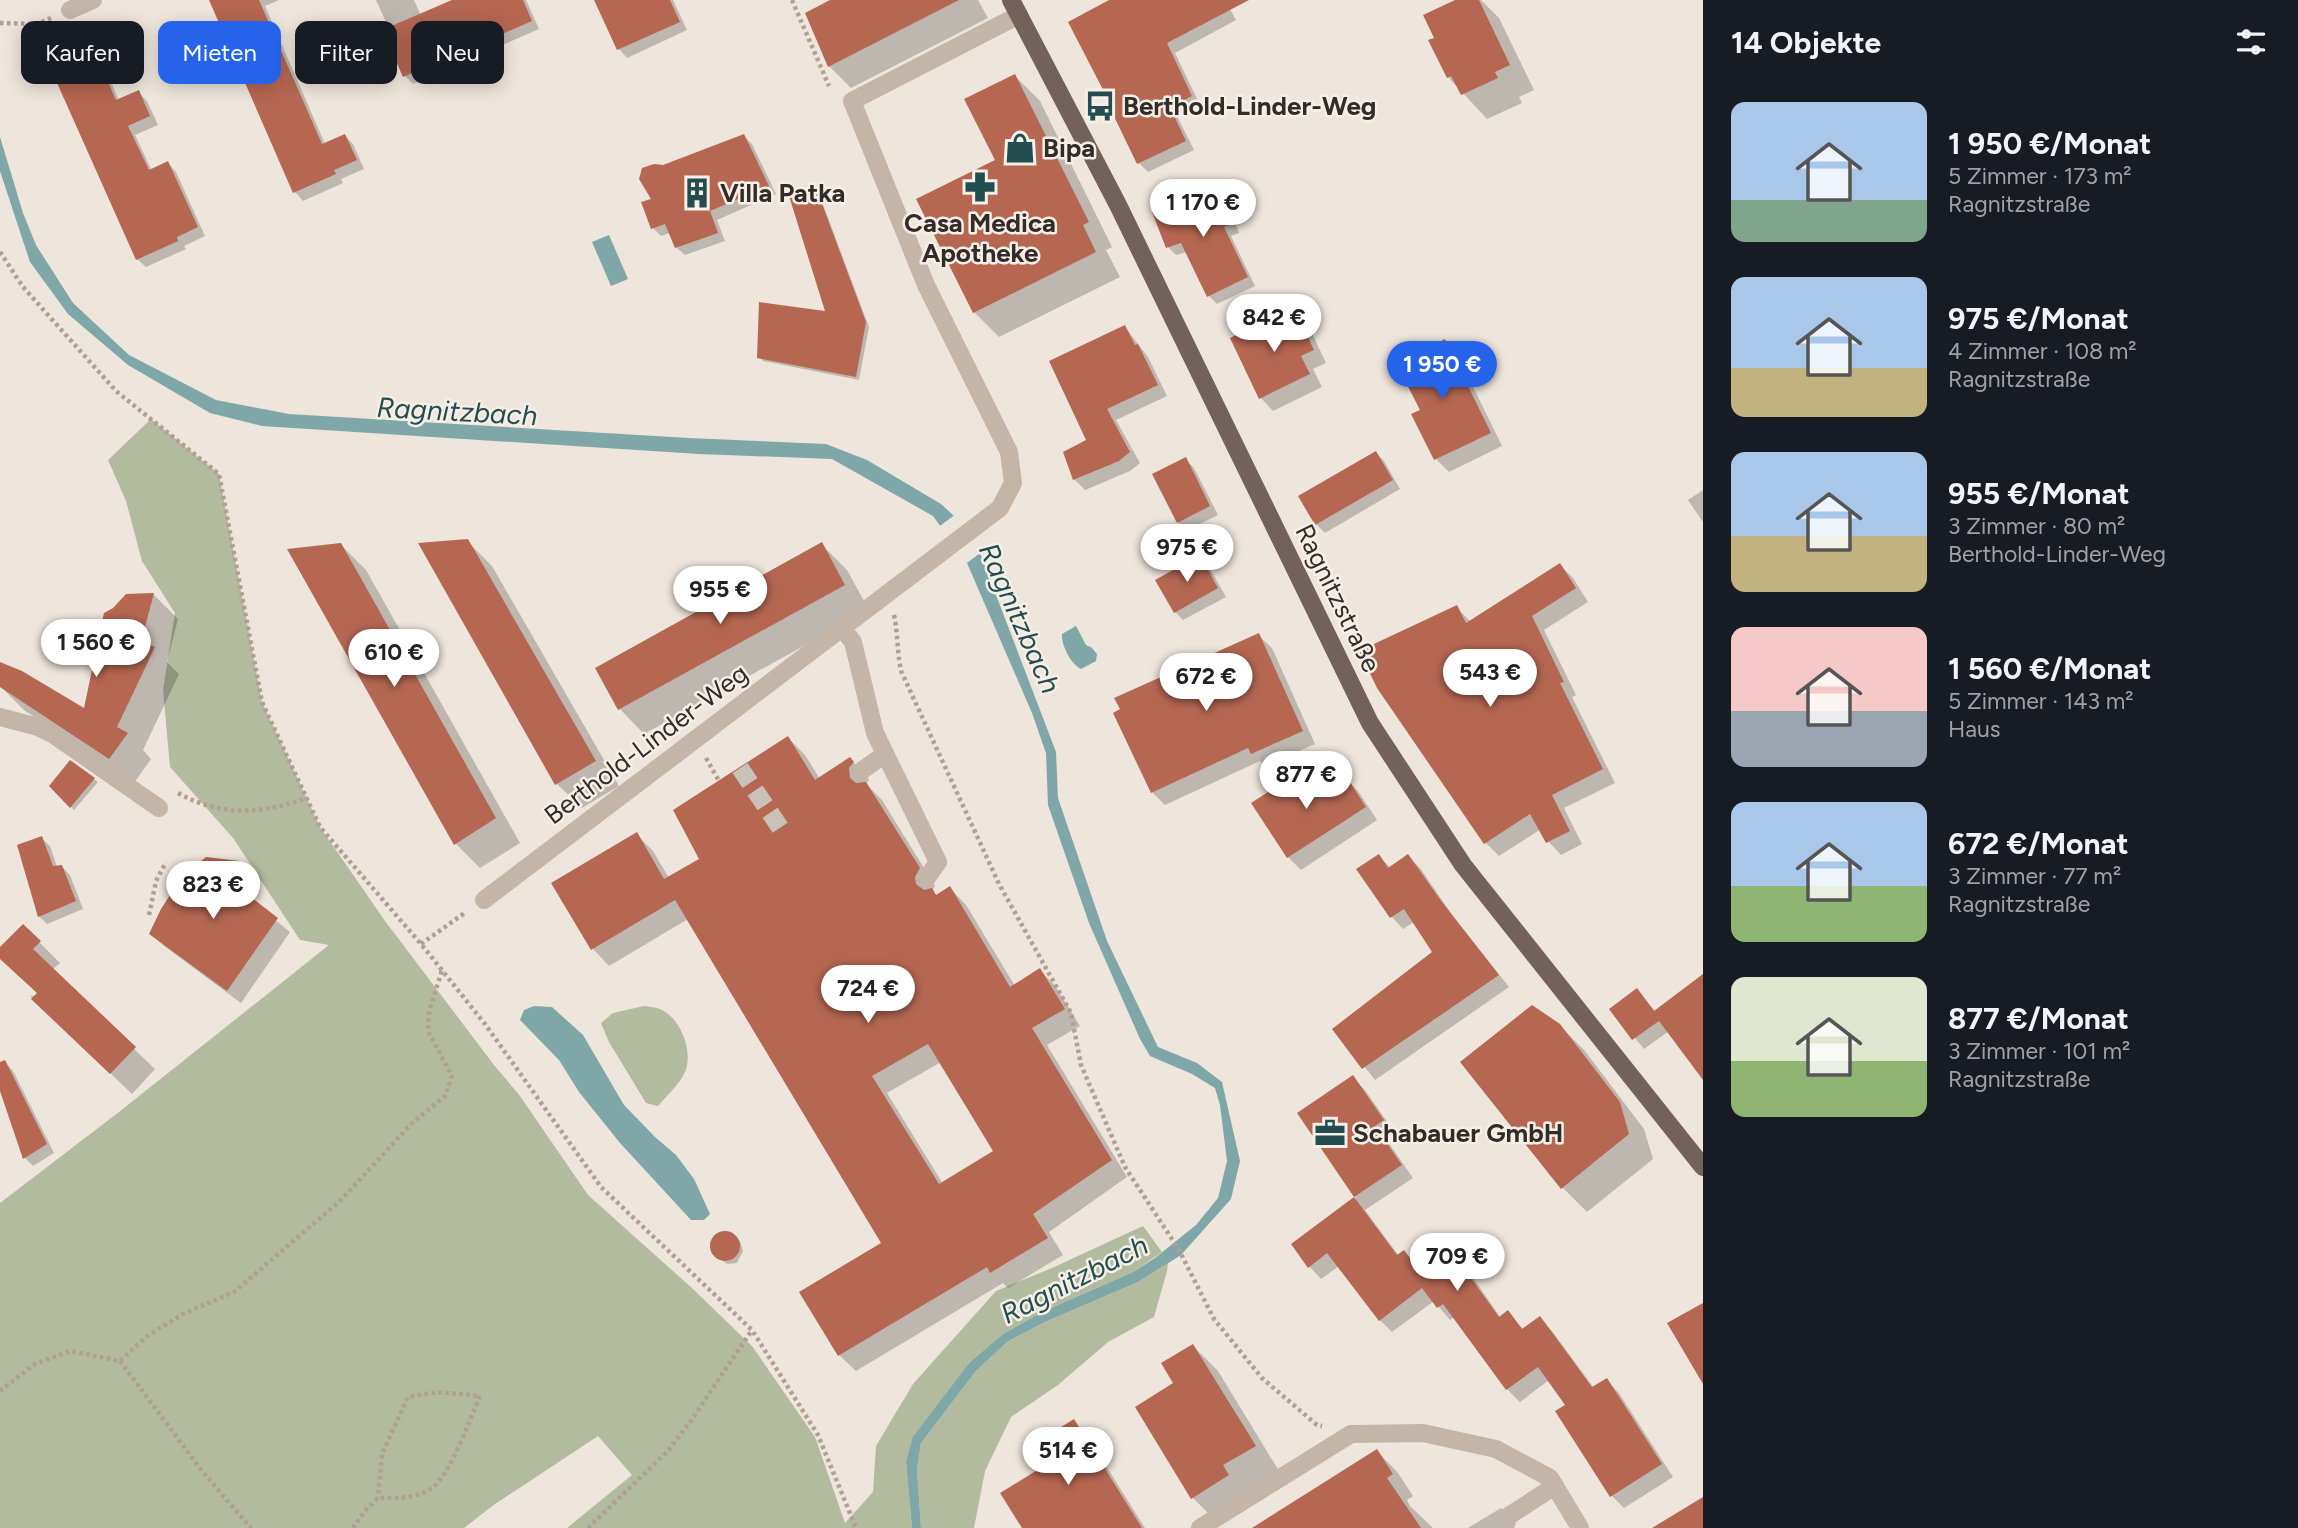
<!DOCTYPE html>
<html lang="de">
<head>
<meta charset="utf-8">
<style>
  body { margin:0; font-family:Figtree,sans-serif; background:#242831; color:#f1f3f6; height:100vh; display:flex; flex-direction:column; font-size:26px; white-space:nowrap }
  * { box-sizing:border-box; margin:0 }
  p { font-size:23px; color:#9ea1a6 }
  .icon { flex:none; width:38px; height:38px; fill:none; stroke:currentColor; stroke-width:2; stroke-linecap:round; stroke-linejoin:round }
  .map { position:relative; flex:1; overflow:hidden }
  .side { display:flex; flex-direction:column; background:#171b24; width:595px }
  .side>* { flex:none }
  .hud { position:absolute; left:21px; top:21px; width:665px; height:63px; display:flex; gap:14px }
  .price { position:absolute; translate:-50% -60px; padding:0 16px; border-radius:24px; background:#fff; color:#222; font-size:23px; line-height:46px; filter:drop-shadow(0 2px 4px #0008) }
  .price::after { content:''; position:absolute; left:50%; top:42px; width:21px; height:16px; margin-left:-10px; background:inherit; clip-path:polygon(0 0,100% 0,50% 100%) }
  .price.current { background:#2563eb; color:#fff }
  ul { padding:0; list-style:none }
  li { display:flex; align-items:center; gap:21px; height:175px; padding:0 28px }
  li span { display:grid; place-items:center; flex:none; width:196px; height:140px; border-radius:14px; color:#555 }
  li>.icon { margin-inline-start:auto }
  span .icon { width:84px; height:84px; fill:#fffc; stroke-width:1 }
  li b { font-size:30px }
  h2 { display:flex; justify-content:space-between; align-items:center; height:84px; padding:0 28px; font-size:30px }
  .pill { padding:0 24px; border-radius:14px; background:#171b24; box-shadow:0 4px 18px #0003; font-size:24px; line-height:63px }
  .pill.current { background:#2563eb; color:#fff }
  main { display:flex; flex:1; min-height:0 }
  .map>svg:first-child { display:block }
  .green { fill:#b2bb9e }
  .water { fill:#7fa7a7 }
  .pier { fill:#eee5dc }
  .shadow { fill:#0003; fill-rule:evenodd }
  .building { fill:#b56752; fill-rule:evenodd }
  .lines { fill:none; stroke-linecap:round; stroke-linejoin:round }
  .minor-tunnel { stroke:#c9c0b8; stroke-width:18; stroke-dasharray:18 9; stroke-linecap:butt }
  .path { stroke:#b09f94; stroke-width:4.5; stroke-dasharray:3.5 3.5; stroke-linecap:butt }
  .minor { stroke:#c4b5a9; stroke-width:18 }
  .major { stroke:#73625b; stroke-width:18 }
  .labels { text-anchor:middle; stroke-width:5; stroke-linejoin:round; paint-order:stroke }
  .poi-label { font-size:26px; font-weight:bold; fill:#332b28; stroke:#f6efe7; text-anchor:start }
  .street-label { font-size:26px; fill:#332b28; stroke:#f6efe7 }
  .water-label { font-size:28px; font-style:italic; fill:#234d4f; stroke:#f6efe7 }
</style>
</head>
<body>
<main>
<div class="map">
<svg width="1703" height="1528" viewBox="0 0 1703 1528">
  <rect width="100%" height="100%" fill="#eee5dc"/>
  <g class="green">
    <polygon points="151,419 219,474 262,702 320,827 385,921 494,1065 520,1096 588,1195 693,1289 752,1346 815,1437 845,1523 873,1492 876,1446 913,1384 996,1291 1052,1268 1143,1226 1162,1252 1133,1272 1042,1312 1003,1334 970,1362 906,1462 912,1528 567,1528 632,1475 598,1436 495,1504 464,1528 0,1528 0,1203 119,1112 329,945 300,940 233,838 170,767 163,690 175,613 142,561 126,501 108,460"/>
    <path d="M644 1006C649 1007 655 1007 660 1009 679 1017 691 1046 687 1065 685 1080 667 1095 658 1106L646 1103 609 1042 601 1023 613 1013Z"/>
    <polygon points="1168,1263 1167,1271 1154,1317 1108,1342 1058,1385 1011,1417 985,1471 974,1528 921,1528 917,1469 921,1443 976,1371 1007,1342 1045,1322 1138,1282"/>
  </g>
  <g class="water">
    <polygon points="0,137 23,213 36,245 73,303 129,355 216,400 289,414 689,438 826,444 867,460 941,504 954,516 980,553 1056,752 1058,798 1107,941 1158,1047 1197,1063 1222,1082 1240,1161 1231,1199 1181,1255 1138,1282 1045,1322 1007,1342 976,1371 921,1443 917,1469 921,1528 912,1528 906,1462 913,1437 970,1362 1003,1334 1042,1312 1133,1272 1155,1258 1196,1225 1218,1198 1227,1161 1220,1105 1215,1088 1192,1074 1150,1056 1140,1039 1089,923 1048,805 1046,753 1032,713 967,563 933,516 832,459 699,454 262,426 210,413 128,365 68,314 30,262 0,171"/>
    <polygon points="609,235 628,279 611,286 592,242"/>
    <path d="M1076 626 1086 645 1092 648 1097 654 1096 661 1081 669C1071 664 1061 645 1062 634Z"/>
    <polygon points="534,1006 552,1007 583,1035 624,1105 655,1137 676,1155 694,1179 710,1214 704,1220 691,1220 620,1143 579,1092 559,1060 520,1020 524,1010"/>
  </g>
  <polygon class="pier" points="956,514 983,551 964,565 937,528"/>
  <g class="shadow">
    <polygon points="211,0 279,0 265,6 325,144 345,136 353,144 364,169 341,179 343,183 303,201 295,192"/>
    <polygon points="376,0 414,0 421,16 456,0 526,0 539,29 413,84 405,76 389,29"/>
    <polygon points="596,0 673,0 687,30 627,58 619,49"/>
    <polygon points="834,0 978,0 988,18 851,88 829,66"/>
    <polygon points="1113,0 1225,0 1236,20 1175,53 1200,105 1177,116 1194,150 1148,172 1139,163"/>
    <polygon points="1459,0 1481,0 1499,18 1534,90 1519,97 1522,103 1487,119 1448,77 1436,39"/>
    <polygon points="107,26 115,35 126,58 105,67 119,101 138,92 147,101 158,125 135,135 152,171 168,163 176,172 205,236 184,246 186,249 146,267 137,259 87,35"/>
    <polygon points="1015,76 1040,101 1112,247 1106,250 1120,277 999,337 974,312 997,161"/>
    <polygon points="744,136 752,144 776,194 717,220 725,241 685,255 676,247 670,233 661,236 653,228 663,167"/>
    <polygon points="814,187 818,191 869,327 859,380 763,361 759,357 828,313"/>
    <polygon points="1219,193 1228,201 1239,233 1231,236 1255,286 1217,304 1209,296 1187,252 1176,255 1168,247"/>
    <polygon points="1279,316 1287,324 1298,318 1311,331 1326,363 1313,369 1322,387 1273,411 1261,398"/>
    <polygon points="1125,327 1148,357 1167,396 1116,420 1140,463 1130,471 1085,490 1074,479"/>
    <polygon points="1444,342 1457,354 1502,446 1449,472 1436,459"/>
    <polygon points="1376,453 1384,461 1400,489 1325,533 1316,524 1300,497"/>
    <polygon points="1185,459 1194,468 1218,515 1187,530 1178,522"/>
    <polygon points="1703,490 1703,522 1688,500"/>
    <polygon points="467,541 492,566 619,786 582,808 557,784"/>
    <polygon points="341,545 366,570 520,843 480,868 455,843"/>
    <polygon points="822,545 847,570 869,610 644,734 620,709 597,669"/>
    <polygon points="1200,557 1208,565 1226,597 1183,620 1175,612"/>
    <polygon points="1560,565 1573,578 1588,602 1544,630 1576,695 1572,697 1615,783 1564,808 1582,844 1561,855 1548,841 1541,829 1499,856 1486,843 1457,608 1471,622"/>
    <polygon points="153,594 178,619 167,662 179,674 143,750 151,759 134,783 24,710 0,686 85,710"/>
    <polygon points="1259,636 1272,648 1315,744 1265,766 1260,761 1165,805 1152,792"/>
    <path d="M788 738 805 755 820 779 850 759 866 775 869 780 866 784 882 800 935 886 932 891 937 896 950 888 966 905 1015 986 1040 970 1056 987 1080 1026 1047 1045 1127 1177 1049 1232 1063 1255 1008 1288 1003 1283 856 1371 839 1355 883 1244 688 919 609 966 593 949 554 884 636 834 653 851 669 878 701 859ZM941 1062 996 1152 943 1184 887 1093Z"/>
    <polygon points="71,763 98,782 74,810 51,786"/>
    <polygon points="1301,773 1320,795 1346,779 1358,791 1377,820 1301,870 1288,857 1254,804"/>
    <polygon points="41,838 50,846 57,867 62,867 70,875 83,909 47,924 39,916"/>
    <polygon points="1378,856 1391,868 1408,856 1420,868 1453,916 1509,987 1375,1080 1335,1030 1434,953 1414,922 1403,929 1392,917 1359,869"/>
    <polygon points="239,863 252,876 247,897 290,932 241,1003 164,946 151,933"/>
    <polygon points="23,926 60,963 52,970 155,1069 132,1094 30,996 40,995 0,957 0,949"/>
    <polygon points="1703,976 1703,1074 1669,1031 1644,1049 1611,1009 1637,990 1656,1012"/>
    <polygon points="1559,1025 1585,1051 1644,1129 1653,1159 1587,1212 1562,1187"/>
    <polygon points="5,1062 13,1071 54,1153 33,1166 25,1158 0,1086 0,1064"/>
    <polygon points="1353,1078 1365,1090 1395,1133 1386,1139 1413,1178 1365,1210 1399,1256 1404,1252 1428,1279 1456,1259 1469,1272 1501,1318 1508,1313 1524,1330 1540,1318 1552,1331 1594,1388 1606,1380 1619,1393 1673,1477 1624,1508 1612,1496 1558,1411 1568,1405 1549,1380 1520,1402 1507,1389 1454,1317 1450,1320 1434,1301 1392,1332 1380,1320 1339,1266 1321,1279 1309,1266 1293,1245 1356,1198 1300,1113"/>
    <polygon points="725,1232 740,1241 743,1251 737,1263 727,1264 714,1254 710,1242 715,1234"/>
    <polygon points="1193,1346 1218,1371 1279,1471 1217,1522 1192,1497 1176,1384"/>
    <polygon points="1073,1421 1086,1434 1145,1528 1024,1528 1042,1470"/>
    <polygon points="1377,1451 1398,1473 1413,1496 1407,1500 1410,1506 1433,1528 1255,1528"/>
    <polygon points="1501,1508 1516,1523 1514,1528 1468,1528"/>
  </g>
  <g class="building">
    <polygon points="209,0 259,0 322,144 345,134 357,160 334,170 336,174 293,193"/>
    <polygon points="452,0 523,0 532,21 403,77 382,30"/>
    <polygon points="594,0 670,0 680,22 617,50"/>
    <polygon points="830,0 959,0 828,67 805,13"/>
    <polygon points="1109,0 1249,0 1167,43 1192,96 1170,107 1186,141 1137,164 1111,110 1113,109 1068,22"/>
    <polygon points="1455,0 1479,0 1510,65 1495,72 1498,78 1461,95 1451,76 1447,78 1428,40 1434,38 1423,15"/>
    <polygon points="107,24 119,49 97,59 107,80 116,100 139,90 150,116 128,126 149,170 168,161 198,227 177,237 178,241 136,260 41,47 83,28 86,33"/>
    <polygon points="1015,74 1089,222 1083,225 1096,252 973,313 916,199 995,160 964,99"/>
    <polygon points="744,134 769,186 710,211 718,233 675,248 665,224 651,229 641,202 651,199 639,179 642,168 654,164 663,165"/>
    <polygon points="815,185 866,322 856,377 757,358 759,302 825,311 789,196"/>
    <polygon points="1220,191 1231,224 1224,227 1248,277 1207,297 1181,243 1166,248 1152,212 1166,204"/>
    <polygon points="1280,314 1284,323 1298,316 1314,350 1301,356 1310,374 1259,399 1230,338"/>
    <polygon points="1125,325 1135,345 1138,344 1158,385 1107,409 1130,452 1119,461 1073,480 1063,452 1086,440 1049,361"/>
    <polygon points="1445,339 1491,433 1434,460 1411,414 1420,410 1396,363"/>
    <polygon points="1376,451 1393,480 1315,525 1298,496"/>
    <polygon points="1186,457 1210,506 1177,523 1152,474"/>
    <polygon points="468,539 596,761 555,785 418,543"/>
    <polygon points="822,542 845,585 618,710 595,668"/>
    <polygon points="341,543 496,818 454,845 287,549"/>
    <polygon points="1200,555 1218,588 1174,613 1155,580"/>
    <polygon points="1560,563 1576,588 1532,616 1564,682 1560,683 1603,769 1552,795 1570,831 1546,843 1530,814 1484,844 1377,688 1359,651 1457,605 1466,623"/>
    <polygon points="154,593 141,642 155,647 117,727 128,733 109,759 0,687 0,662 22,671 84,708 104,613 113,608 126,594"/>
    <polygon points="1259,633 1303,731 1251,754 1248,748 1151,793 1113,713 1120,709 1114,698"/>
    <path d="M788 736 815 780 850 757 854 762 849 768 850 778 856 783 866 782 920 868 915 877 916 884 924 890 932 888 936 895 950 886 1010 987 1040 968 1065 1009 1032 1028 1112 1160 1033 1214 1048 1238 990 1273 987 1267 838 1356 799 1292 881 1243 675 900 591 950 551 883 637 832 664 879 699 859 673 810ZM928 1044 993 1151 939 1184 872 1076Z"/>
    <polygon points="70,760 95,778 70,808 49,786"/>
    <polygon points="1301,771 1317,795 1346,776 1366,807 1287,858 1251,803"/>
    <polygon points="42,836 53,866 62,865 76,901 38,917 17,845"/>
    <polygon points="1379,854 1388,868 1408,854 1442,902 1499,975 1362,1069 1332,1029 1432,952 1404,909 1390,918 1356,869"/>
    <polygon points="206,857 240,861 235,885 278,918 227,991 149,934 161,909 181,878"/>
    <polygon points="23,924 41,941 33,949 136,1047 110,1074 31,999 37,993 0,959 0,947"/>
    <polygon points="1703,974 1703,1080 1659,1021 1632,1040 1609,1009 1637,988 1654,1011"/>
    <polygon points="1532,1005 1560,1024 1620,1102 1629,1134 1561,1189 1460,1062"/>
    <polygon points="5,1060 47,1144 23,1159 0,1091 0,1062"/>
    <polygon points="1353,1075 1384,1120 1375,1126 1402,1165 1354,1197 1397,1255 1404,1250 1426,1279 1456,1257 1499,1317 1508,1310 1522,1329 1540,1316 1592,1387 1607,1378 1662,1464 1610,1497 1555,1411 1565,1405 1538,1367 1506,1390 1443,1304 1437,1308 1422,1288 1379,1321 1327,1253 1308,1268 1291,1244 1354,1197 1297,1113"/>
    <circle cx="725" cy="1246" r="15"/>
    <polygon points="1703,1303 1703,1384 1667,1323"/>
    <polygon points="1193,1344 1256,1446 1223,1465 1229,1475 1191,1499 1135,1407 1173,1383 1161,1363"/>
    <polygon points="1074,1419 1142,1528 1022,1528 1000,1493 1039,1469 1026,1449"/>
    <polygon points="1377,1449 1393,1474 1387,1478 1421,1528 1252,1528"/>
    <polygon points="1703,1497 1703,1528 1652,1528"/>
  </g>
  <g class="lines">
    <polyline class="minor-tunnel" points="740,768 783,832"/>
    <g class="path">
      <polyline points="792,0 829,86"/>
      <polyline points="0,23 38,24 51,18"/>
      <polyline points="0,252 23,287 116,391 219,474 262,702 320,827 421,944 485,1024 601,1187 752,1330 818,1435 856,1528"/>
      <path d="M894 615C898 634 897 652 901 671L999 884 1071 1013 1081 1065 1125 1167 1179 1250 1214 1319 1262 1378 1317 1425 1322 1426"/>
      <polyline points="706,758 719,781"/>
      <path d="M178 793C221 817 262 814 307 798"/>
      <polyline points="149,915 156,881 166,862"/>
      <polyline points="421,944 466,912"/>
      <polyline points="120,1361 202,1471 251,1528"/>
      <polyline points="0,1391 35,1364 70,1351 120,1361 147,1336 185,1313 234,1292 340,1201 411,1124 445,1096 452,1076 428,1031 429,1012 442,970"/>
      <path d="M353 1528 365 1511 378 1498C396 1498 417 1499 432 1488 451 1474 470 1419 480 1396L438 1392 408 1397 382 1454 378 1498"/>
      <polyline points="588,1528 667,1452 690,1422 752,1330"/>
    </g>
    <g class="minor">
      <polyline points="70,10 93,0"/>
      <polyline points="842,628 853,642 875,733 938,862 926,879"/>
      <polyline points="0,717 38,727 54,735 159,808"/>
      <polyline points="860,772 885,754"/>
      <polyline points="484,900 1000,508 1013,483 1009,452 926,285 852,101 1019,15"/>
      <polyline points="1507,1517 1555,1486"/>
      <polyline points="1200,1528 1351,1434 1423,1433 1496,1449 1550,1478 1580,1528"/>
    </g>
    <polyline class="major" points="1011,0 1118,205 1370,723 1463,865 1703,1167"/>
  </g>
  <defs>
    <g id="bus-bare" transform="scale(2.415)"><path d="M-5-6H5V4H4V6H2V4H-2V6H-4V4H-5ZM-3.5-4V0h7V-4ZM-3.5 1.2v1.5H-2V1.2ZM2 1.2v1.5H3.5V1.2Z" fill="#234d4f" stroke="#f6efe7" stroke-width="2.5" paint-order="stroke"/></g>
    <g id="shop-bare" transform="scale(2.415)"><path d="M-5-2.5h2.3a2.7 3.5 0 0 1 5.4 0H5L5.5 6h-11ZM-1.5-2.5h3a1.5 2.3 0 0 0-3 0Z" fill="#234d4f" stroke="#f6efe7" stroke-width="2.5" paint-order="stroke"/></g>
    <g id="pharmacy-bare" transform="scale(2.415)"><path d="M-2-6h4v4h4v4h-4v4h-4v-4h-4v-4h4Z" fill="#234d4f" stroke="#f6efe7" stroke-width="2.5" paint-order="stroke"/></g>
    <g id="building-bare" transform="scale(2.415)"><path d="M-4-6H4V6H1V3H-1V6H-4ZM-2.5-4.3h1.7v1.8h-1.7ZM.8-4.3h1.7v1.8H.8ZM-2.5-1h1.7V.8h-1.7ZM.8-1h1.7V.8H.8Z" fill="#234d4f" stroke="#f6efe7" stroke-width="2.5" paint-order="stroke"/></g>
    <g id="office-bare" transform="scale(2.415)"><path d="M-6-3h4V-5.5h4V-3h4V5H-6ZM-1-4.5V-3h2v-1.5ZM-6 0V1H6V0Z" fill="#234d4f" stroke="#f6efe7" stroke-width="2.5" paint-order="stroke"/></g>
  </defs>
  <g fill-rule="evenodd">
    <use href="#bus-bare" x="1100" y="106"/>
    <use href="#shop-bare" x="1020" y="148"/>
    <use href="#pharmacy-bare" x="980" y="187"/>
    <use href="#building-bare" x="697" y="193"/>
    <use href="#office-bare" x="1330" y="1133"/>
  </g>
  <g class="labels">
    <g class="poi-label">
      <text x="1123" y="115">Berthold-Linder-Weg</text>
      <text x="1043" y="157">Bipa</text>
      <text x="720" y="202">Villa Patka</text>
      <text x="980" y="232" text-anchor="middle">Casa Medica<tspan x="980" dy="30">Apotheke</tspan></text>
      <text x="1353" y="1142">Schabauer GmbH</text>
    </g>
    <g class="street-label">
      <text transform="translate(1338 598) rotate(64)" y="9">Ragnitzstraße</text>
      <text transform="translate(646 744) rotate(-37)" y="9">Berthold-Linder-Weg</text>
    </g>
    <g class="water-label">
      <text transform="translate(457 411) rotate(3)" y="10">Ragnitzbach</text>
      <text transform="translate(1020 618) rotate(66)" y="10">Ragnitzbach</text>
      <text transform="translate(1074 1279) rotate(-27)" y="10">Ragnitzbach</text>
    </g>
  </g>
</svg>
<b class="price" style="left:1203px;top:239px">1 170 €</b>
<b class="price" style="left:1274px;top:354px">842 €</b>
<b class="price current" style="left:1442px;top:401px">1 950 €</b>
<b class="price" style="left:1187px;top:584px">975 €</b>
<b class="price" style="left:720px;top:626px">955 €</b>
<b class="price" style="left:96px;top:679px">1 560 €</b>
<b class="price" style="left:394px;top:689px">610 €</b>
<b class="price" style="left:1490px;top:709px">543 €</b>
<b class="price" style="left:1206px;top:713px">672 €</b>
<b class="price" style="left:1306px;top:811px">877 €</b>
<b class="price" style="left:213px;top:921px">823 €</b>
<b class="price" style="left:868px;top:1025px">724 €</b>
<b class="price" style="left:1457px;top:1293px">709 €</b>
<b class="price" style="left:1068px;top:1487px">514 €</b>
<div class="hud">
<a class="pill">Kaufen</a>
<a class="pill current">Mieten</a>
<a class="pill">Filter</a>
<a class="pill">Neu</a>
</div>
</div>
<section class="side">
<h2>14 Objekte<svg class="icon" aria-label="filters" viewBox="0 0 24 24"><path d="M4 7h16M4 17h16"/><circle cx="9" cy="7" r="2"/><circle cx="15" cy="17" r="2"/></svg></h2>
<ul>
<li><span style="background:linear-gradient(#a9c7e8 70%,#7fa58c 0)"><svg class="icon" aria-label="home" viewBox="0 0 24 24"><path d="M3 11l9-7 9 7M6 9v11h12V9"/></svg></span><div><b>1 950 €/Monat</b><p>5 Zimmer · 173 m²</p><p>Ragnitzstraße</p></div></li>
<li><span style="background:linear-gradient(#a9c7e8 65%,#c2b280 0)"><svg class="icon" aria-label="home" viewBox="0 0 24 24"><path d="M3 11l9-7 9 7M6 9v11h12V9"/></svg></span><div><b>975 €/Monat</b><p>4 Zimmer · 108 m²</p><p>Ragnitzstraße</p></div></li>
<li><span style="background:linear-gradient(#a9c7e8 60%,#c2b280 0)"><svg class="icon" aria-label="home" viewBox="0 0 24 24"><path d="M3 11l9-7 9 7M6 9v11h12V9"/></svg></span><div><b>955 €/Monat</b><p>3 Zimmer · 80 m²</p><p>Berthold-Linder-Weg</p></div></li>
<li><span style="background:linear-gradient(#f6c9c9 60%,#9aa5b1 0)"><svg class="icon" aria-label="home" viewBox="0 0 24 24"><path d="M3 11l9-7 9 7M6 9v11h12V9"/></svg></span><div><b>1 560 €/Monat</b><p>5 Zimmer · 143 m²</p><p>Haus</p></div></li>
<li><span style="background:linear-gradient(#a9c7e8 60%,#8fb573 0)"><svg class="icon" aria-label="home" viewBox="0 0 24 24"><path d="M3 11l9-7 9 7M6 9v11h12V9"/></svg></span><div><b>672 €/Monat</b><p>3 Zimmer · 77 m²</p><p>Ragnitzstraße</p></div></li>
<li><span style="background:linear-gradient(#dfe7d0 60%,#8fb573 0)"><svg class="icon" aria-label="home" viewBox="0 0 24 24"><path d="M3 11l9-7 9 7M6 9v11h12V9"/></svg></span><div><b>877 €/Monat</b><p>3 Zimmer · 101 m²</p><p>Ragnitzstraße</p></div></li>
</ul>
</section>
</main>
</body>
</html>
